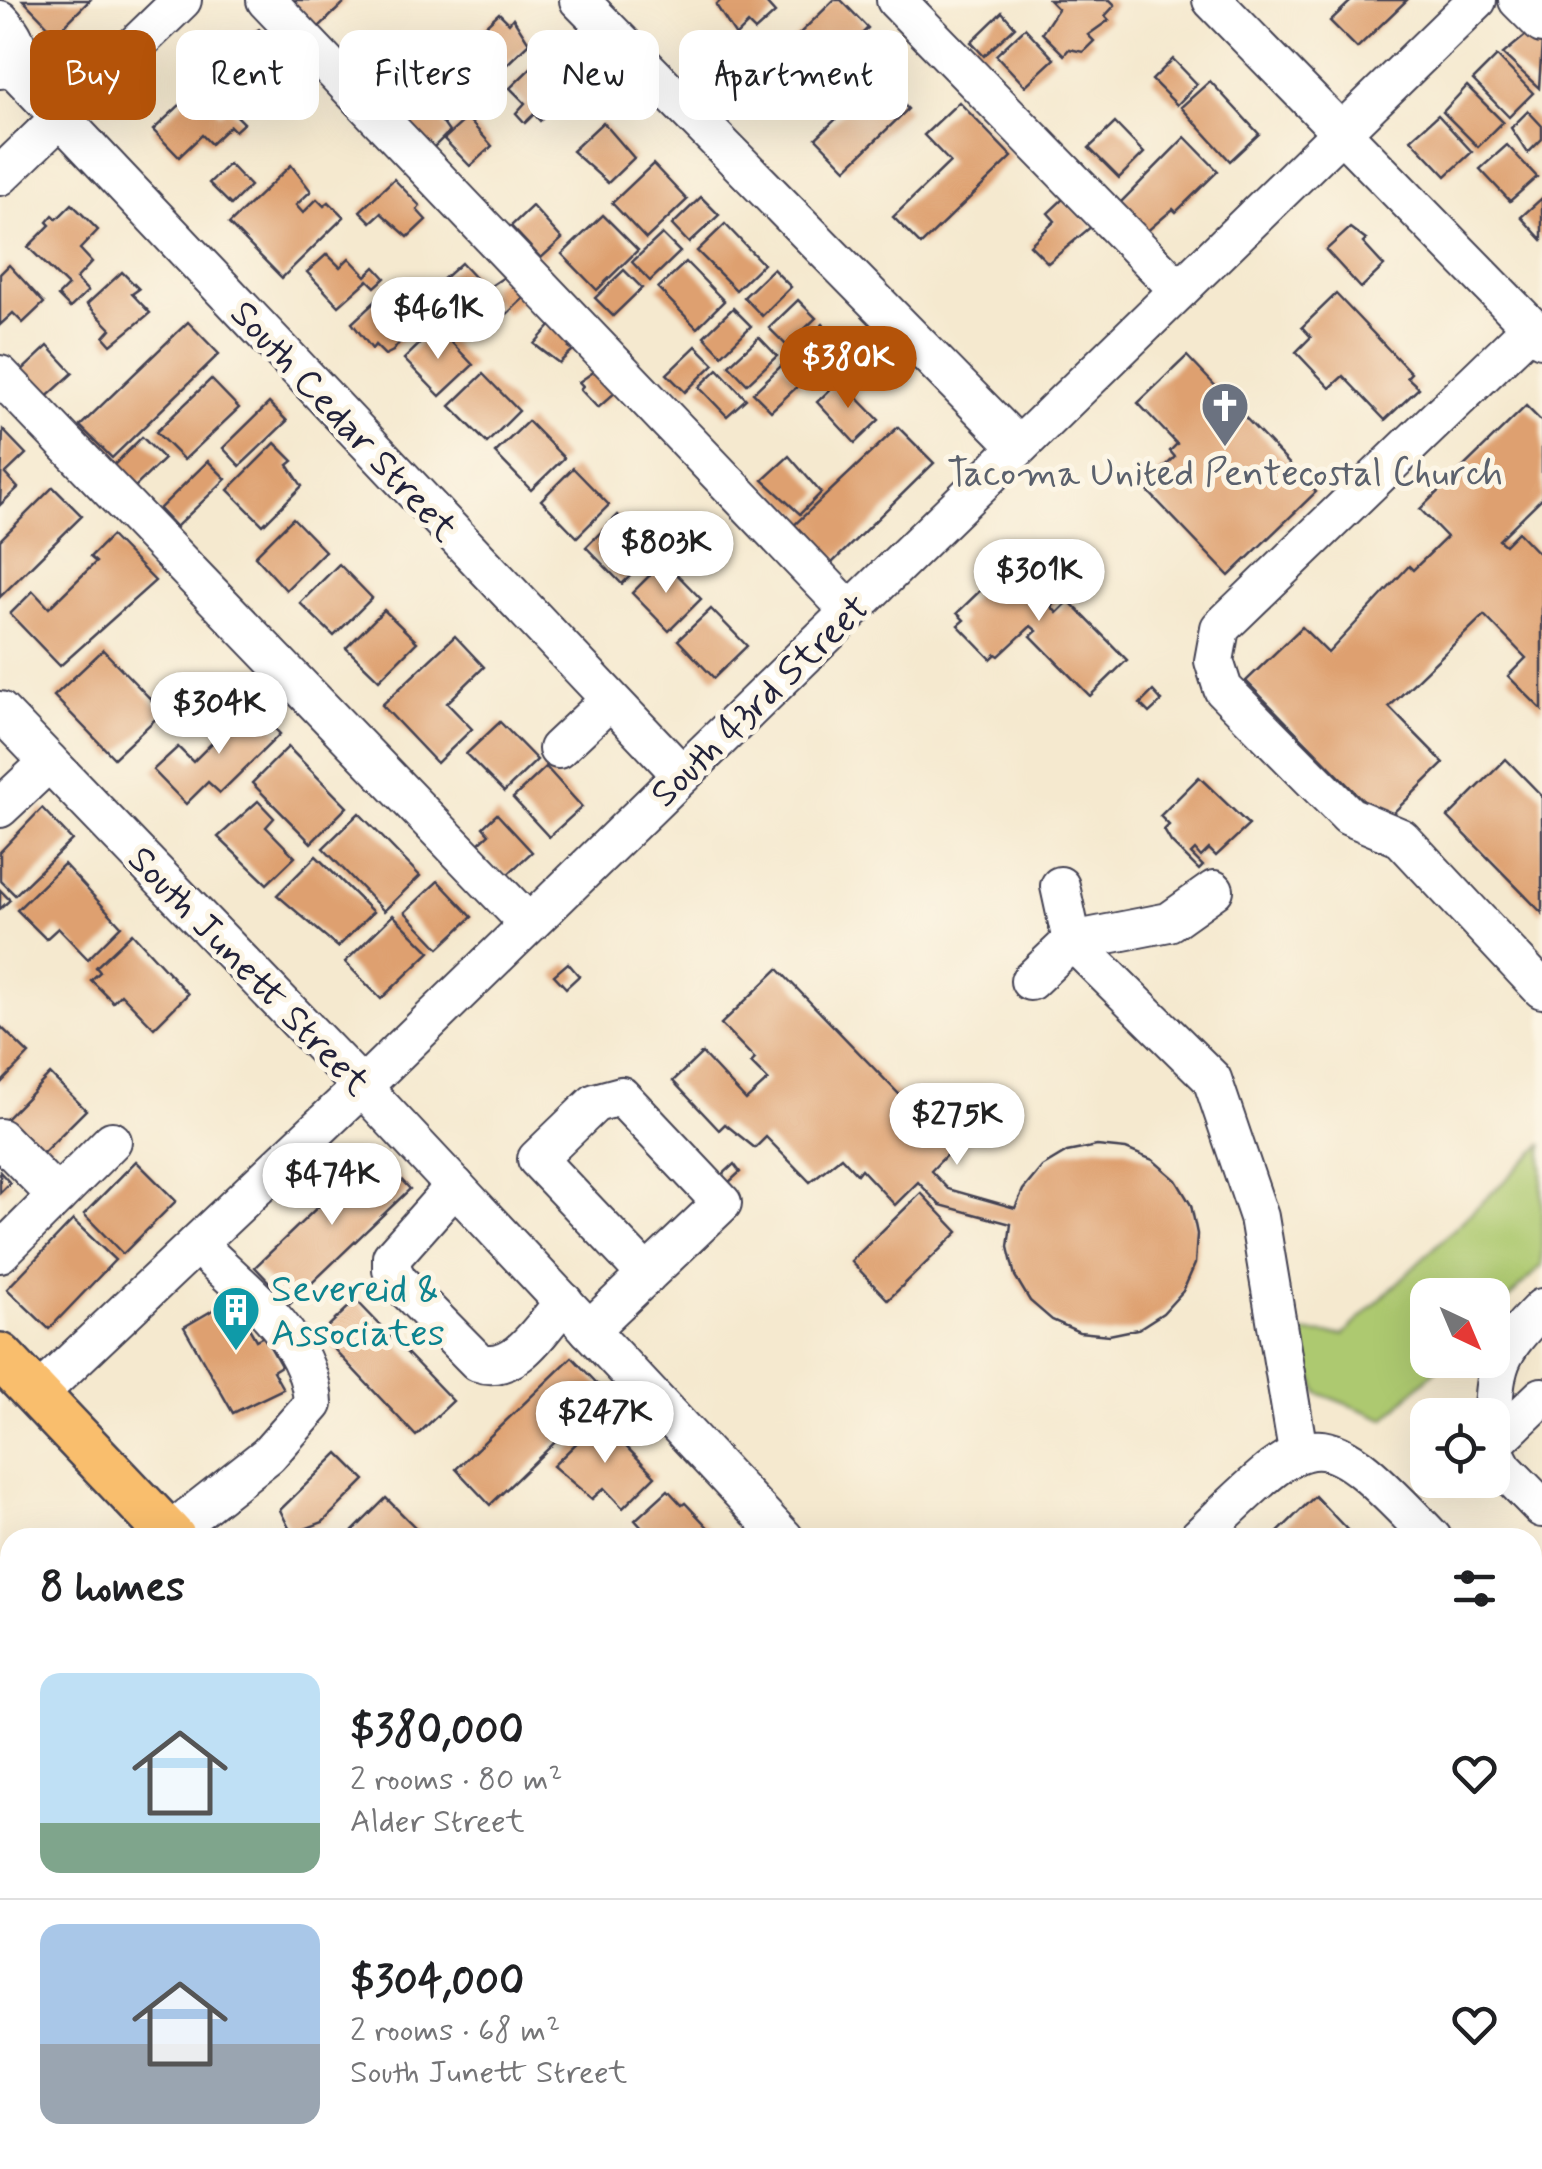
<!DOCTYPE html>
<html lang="en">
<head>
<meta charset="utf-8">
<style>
  body { margin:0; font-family:Mynerve,sans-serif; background:#f2f2f2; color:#202124; height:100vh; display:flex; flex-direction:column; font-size:38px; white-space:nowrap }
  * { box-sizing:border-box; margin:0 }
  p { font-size:32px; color:#757577 }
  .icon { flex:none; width:55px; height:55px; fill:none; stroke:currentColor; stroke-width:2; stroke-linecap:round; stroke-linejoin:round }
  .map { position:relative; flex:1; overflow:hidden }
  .sheet { position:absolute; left:0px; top:1528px; width:1542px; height:642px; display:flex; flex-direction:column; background:#fff; border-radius:30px 30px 0 0; box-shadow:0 10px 40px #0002 }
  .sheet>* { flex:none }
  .guide { position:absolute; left:30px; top:30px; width:1000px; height:90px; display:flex; gap:20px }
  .needle { width:65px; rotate:136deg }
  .tools { position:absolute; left:1410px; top:1278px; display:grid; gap:20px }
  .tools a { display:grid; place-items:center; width:100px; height:100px; border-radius:20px; background:#fff; box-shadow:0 10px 40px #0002; font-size:50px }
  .price { position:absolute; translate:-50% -85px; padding:0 22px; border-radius:35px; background:#fff; color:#222; font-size:32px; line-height:65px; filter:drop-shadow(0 2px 5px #0008) }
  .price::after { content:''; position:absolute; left:50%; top:60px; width:30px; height:22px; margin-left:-15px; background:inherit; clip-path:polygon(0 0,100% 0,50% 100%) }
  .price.selected { background:#b45309; color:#fff }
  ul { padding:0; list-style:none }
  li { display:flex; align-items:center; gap:30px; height:250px; padding:0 40px }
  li+li { border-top:2px solid #e0e0e0 }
  li span { display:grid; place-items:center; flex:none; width:280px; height:200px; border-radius:20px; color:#555 }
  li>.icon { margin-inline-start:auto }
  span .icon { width:120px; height:120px; fill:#fffc; stroke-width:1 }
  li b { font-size:42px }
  h2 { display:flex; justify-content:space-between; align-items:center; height:120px; padding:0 40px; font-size:42px }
  .pill { padding:0 35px; border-radius:20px; background:#fff; box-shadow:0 10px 40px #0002; font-size:35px; line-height:90px }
  .pill.selected { background:#b45309; color:#fff }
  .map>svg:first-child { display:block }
  .green { fill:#adc96f; stroke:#687655; stroke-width:2.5 }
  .building { fill:#dea070 }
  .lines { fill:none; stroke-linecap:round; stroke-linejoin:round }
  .minor-casing { stroke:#424051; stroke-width:42 }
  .major-casing { stroke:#424051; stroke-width:50 }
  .minor { stroke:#fff; stroke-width:38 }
  .major { stroke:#f9be6d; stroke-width:45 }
  .labels { text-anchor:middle; stroke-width:10; stroke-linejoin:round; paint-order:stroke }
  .street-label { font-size:38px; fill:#22223b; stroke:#fcf5e5 }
  .worship-label { font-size:38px; fill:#5b616d; stroke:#fcf5e5 }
  .culture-label { font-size:38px; fill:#0d838f; stroke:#fcf5e5; text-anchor:start }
</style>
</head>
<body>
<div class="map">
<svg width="1542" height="2169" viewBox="0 0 1542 2169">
  <rect width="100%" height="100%" fill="#fcf5e5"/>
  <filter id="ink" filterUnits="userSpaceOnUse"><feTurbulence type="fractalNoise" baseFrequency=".01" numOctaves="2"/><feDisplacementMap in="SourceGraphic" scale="20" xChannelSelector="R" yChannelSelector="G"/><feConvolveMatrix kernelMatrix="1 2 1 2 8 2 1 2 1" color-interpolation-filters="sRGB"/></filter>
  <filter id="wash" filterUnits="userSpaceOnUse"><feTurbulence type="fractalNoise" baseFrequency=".0048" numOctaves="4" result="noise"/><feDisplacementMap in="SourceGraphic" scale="40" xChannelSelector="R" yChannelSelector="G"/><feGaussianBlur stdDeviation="2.25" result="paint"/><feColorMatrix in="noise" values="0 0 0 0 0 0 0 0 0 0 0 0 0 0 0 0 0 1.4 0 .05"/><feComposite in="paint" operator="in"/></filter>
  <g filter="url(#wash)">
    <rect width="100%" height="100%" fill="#f5e9cf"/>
    <polygon class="green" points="1542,1145 1542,1265 1493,1314 1492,1295 1428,1295 1428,1360 1446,1360 1385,1419 1318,1393 1294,1332 1343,1335"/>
    <g id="blocks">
      <g class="building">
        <polygon points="23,0 90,0 56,34"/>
        <polygon points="289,0 347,0 317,29"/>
        <polygon points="721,0 771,0 767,4 775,13 755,31 748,24 736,36 716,5"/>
        <polygon points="834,0 841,0 868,28 786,108 755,77"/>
        <polygon points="1049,0 1110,0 1115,5 1105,16 1109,20 1088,35 1094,41 1083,52 1069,49 1064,55 1042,33 1058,9"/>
        <polygon points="1352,0 1407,0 1357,48 1330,21"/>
        <polygon points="1002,12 1015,27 984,56 971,42"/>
        <polygon points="499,13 509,23 513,18 529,43 502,69 467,43"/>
        <polygon points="1025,28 1054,59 1025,86 996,55"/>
        <polygon points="259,29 284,56 257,81 284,59 301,76 276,100 268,91 253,106 246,99 231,106 207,80 238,50 235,47 242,40"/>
        <polygon points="1531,31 1542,42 1539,88 1503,54"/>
        <polygon points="1497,56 1533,93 1509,117 1473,80"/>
        <polygon points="540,59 567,95 540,121 534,114 525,123 516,113 525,103 510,88"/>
        <polygon points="1173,59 1197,84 1177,105 1152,80"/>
        <polygon points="879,78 908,109 846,169 816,138"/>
        <polygon points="1210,81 1259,134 1230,161 1181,107"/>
        <polygon points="1467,86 1503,122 1478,147 1443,112"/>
        <polygon points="197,89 220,114 228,107 244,123 235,131 230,126 211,144 202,135 179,157 153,130"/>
        <polygon points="416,98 429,113 433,109 449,132 431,150 398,115"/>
        <polygon points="959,102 1012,157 921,245 893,217 950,162 924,135"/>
        <polygon points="1528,111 1542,126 1542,139 1528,153 1511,128"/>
        <polygon points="1438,115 1472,152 1446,176 1411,139"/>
        <polygon points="467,118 492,146 470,166 444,139"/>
        <polygon points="603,122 634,158 608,183 572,151"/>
        <polygon points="1115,123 1144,153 1119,178 1089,148"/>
        <polygon points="1185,137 1218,171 1176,212 1173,209 1145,233 1118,205"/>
        <polygon points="1507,145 1537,177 1510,201 1480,169"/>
        <polygon points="229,164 250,186 231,205 209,183"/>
        <polygon points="653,164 687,200 646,239 612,203"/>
        <polygon points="291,165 311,191 296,205 303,213 317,199 324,206 329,202 344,217 282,278 229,224"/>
        <polygon points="394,179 420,206 417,210 426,220 408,237 381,213 371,222 360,211"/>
        <polygon points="701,197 719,215 689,243 672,225"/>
        <polygon points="1064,198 1092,226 1048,263 1030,245 1055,221 1048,213"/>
        <polygon points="1542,198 1542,240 1521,217"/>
        <polygon points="72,204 98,230 80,249 92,262 76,279 88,291 70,308 58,296 68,286 28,247 50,225 47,222 53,215 57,219"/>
        <polygon points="532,206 562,239 541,258 511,226"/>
        <polygon points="603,215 638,250 597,290 562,254"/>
        <polygon points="725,224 763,264 736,290 697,251"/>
        <polygon points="1350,228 1366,240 1363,243 1384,266 1361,288 1326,250"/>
        <polygon points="662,234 680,252 650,281 632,262"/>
        <polygon points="327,254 340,267 349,258 366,276 375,267 385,278 375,287 368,280 339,306 307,272"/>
        <polygon points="686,262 724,301 697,328 658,288"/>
        <polygon points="461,263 475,278 444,313 438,307 407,332 393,351 385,355 375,345 372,349 352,323 379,298 393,314 423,287 428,293"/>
        <polygon points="9,265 44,303 23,323 13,313 0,325 0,274"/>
        <polygon points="773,269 791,287 762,316 744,297"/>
        <polygon points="624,270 642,288 613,316 595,298"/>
        <polygon points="122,272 139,289 132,294 150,313 111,345 104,337 111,329 87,304"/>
        <polygon points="507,275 527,295 507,314 488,295 492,292 488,288"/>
        <polygon points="1336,294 1411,373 1407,377 1419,388 1385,420 1343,376 1330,388 1296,352 1311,337 1302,327"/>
        <polygon points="798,300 816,318 787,346 769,328"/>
        <polygon points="733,308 751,326 722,355 704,336"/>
        <polygon points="188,322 219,354 112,458 80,426"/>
        <polygon points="553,323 573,343 569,347 573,350 559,363 534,344"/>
        <polygon points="823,324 841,343 811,371 793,353"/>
        <polygon points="437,327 473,365 440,396 404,359"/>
        <polygon points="759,337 777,356 747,384 729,365"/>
        <polygon points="48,346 73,373 41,402 16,376"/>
        <polygon points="696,346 714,364 685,392 667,374"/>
        <polygon points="1187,356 1316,492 1229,576 1144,487 1175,457 1170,451 1177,444 1138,403"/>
        <polygon points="783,364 801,383 771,411 753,393"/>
        <polygon points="598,369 618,390 598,408 580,389 583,386 579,382"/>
        <polygon points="718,369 746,399 727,416 699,387"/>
        <polygon points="483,374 519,411 487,443 450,406"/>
        <polygon points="211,379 239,408 184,460 156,432"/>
        <polygon points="840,380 879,420 855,443 817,402"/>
        <polygon points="269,403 287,421 240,466 223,448"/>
        <polygon points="1526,406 1542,422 1542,498 1499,540 1505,545 1518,532 1542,557 1542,710 1508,676 1526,658 1484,615 1389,707 1444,763 1384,822 1246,681 1302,627 1328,653 1409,566 1413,570 1447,537 1420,509"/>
        <polygon points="528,421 564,458 531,490 495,453"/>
        <polygon points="898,427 934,463 829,566 791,528"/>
        <polygon points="3,430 26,454 5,474 18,488 0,505"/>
        <polygon points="142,437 164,459 135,487 113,466"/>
        <polygon points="275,443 293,461 288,465 302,486 263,525 228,490"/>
        <polygon points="789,456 821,493 800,514 763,480"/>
        <polygon points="208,461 226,479 176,527 159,509"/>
        <polygon points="573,468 609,505 577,537 541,500"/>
        <polygon points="53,487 82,516 0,597 0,540"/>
        <polygon points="618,515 655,552 622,584 586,547"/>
        <polygon points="293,518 325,551 286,590 255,556"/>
        <polygon points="111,536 155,581 60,666 10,614 33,591 49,608 96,562 90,557"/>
        <polygon points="1021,551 1063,594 1051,606 1057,613 1069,601 1127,660 1090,696 1031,636 1037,631 1031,626 999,656 996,654 991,659 958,625 964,620 957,613"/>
        <polygon points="664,561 701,599 669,631 632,593"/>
        <polygon points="339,564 372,598 334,636 300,603"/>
        <polygon points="711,609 747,646 714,678 678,640"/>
        <polygon points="384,610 417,642 379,680 346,648"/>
        <polygon points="455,636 484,667 447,703 472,729 437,763 382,705"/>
        <polygon points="103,650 163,712 114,758 54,696"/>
        <polygon points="1153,691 1162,701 1149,713 1140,704"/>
        <polygon points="251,704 280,734 220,793 208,782 186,804 153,770 178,747 193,762"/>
        <polygon points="500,722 537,760 504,792 466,754"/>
        <polygon points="288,747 347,807 311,843 252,783"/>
        <polygon points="1506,759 1542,796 1542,913 1448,817"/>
        <polygon points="546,767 582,807 549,837 513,798"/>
        <polygon points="1199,777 1249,825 1216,856 1209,849 1201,857 1195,850 1191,854 1203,866 1199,870 1171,842 1164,830 1169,825 1160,816"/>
        <polygon points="258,801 274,818 266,827 295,857 267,884 218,837"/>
        <polygon points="42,808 72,840 15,895 0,880 0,852"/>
        <polygon points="359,813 420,876 384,911 323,848"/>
        <polygon points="497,814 532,852 507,875 478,844 489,834 483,827"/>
        <polygon points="316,856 373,912 338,947 277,895"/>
        <polygon points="64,864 121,926 88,959 58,928 46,939 17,910"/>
        <polygon points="438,881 472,917 439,948 405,912"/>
        <polygon points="0,890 10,900 0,909"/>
        <polygon points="393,915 430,952 381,999 345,962"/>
        <polygon points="132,933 188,994 154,1028 121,994 113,1002 91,980 100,972 96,967"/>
        <polygon points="568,963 579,976 566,988 554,975"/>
        <polygon points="778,969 952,1149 931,1171 948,1189 1015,1208 1023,1190 1042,1167 1067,1152 1097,1146 1126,1149 1153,1160 1176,1180 1191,1205 1197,1234 1195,1264 1183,1291 1163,1313 1138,1329 1109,1335 1079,1332 1052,1320 1030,1301 1015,1276 1008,1247 1011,1224 940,1205 918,1182 895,1205 861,1169 857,1174 841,1157 810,1182 766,1137 755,1148 725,1124 719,1130 673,1081 702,1053 746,1100 768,1080 751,1063 755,1059 721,1024"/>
        <polygon points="0,1026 29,1054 0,1084"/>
        <polygon points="50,1074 86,1110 34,1162 0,1125"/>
        <polygon points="375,1152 410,1189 290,1304 255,1267"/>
        <polygon points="136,1161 176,1201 123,1254 84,1214"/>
        <polygon points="734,1164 740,1172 727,1184 720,1177"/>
        <polygon points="0,1172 10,1183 0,1193"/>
        <polygon points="921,1193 958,1232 888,1300 851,1261"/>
        <polygon points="73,1220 115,1260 49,1329 7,1289"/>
        <polygon points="232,1299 256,1340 264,1336 281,1366 273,1371 283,1389 233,1413 184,1327"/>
        <polygon points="356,1300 453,1401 416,1436 320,1334"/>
        <polygon points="572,1357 606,1393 490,1505 456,1469"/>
        <polygon points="600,1420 655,1476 623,1508 604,1488 592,1499 553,1466"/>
        <polygon points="338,1453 365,1480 323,1522 292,1534 280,1510"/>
        <polygon points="668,1490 682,1505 685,1503 718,1538 651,1538 635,1520"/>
        <polygon points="1315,1496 1355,1538 1272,1538"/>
        <polygon points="386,1498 422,1534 419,1538 346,1538"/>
        <polygon points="1532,1732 1542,1742 1542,1892 1532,1902"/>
        <polygon points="10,1897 10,2155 0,2144 0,1907"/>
        <polygon points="15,2160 542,2160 551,2169 24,2169"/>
        <polygon points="908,2160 940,2160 949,2169 899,2169"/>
        <polygon points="1516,2160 1526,2169 1505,2169 1514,2160"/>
      </g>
    </g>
  </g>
  <g filter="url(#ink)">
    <use href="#blocks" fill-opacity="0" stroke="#424051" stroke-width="2.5"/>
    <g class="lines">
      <g class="minor-casing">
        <g id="minor">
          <polyline points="266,0 850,611"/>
          <polyline points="579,0 1018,446"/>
          <polyline points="896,0 1179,290"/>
          <polyline points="1212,0 1542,338"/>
          <polyline points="1518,0 1542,24"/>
          <path d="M0 20C16 37 28 57 0 69"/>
          <polyline points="10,64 682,775"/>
          <polyline points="0,176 182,0"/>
          <polyline points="1532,327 1220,628 1214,661 1223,689 1349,816 1401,838 1542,989"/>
          <polyline points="0,375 529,924"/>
          <polyline points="0,711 362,1087 784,1538"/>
          <polyline points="558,749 610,700"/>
          <polyline points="0,808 49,762"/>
          <polyline points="1060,886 1072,941 1212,1079 1259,1217 1298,1451"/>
          <polyline points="1030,981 1072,941 1169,922 1214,890"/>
          <polyline points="0,1138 57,1196"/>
          <path d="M455 1186 392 1257V1270L398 1281 478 1362C515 1375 541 1328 564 1302"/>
          <polyline points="0,1253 112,1141"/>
          <polyline points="589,1330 722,1203 621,1096 595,1103 537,1159 647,1275"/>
          <polyline points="37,1395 362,1087 1477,0"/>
          <path d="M1492 1430C1495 1365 1495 1355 1542 1308"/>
          <polyline points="1492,1445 1542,1397"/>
          <polyline points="1492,1447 1503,1468 1542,1508"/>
          <path d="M169 1533 268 1455 313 1404C311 1337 241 1289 197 1244"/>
          <path d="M1198 1538C1315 1425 1316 1416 1432 1538"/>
          <polyline points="1532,1642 1542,1652"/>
          <polyline points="0,1655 10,1665"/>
          <polyline points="0,1792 10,1783"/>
          <polyline points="0,1879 10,1869"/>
          <polyline points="1153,2160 1161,2168"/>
          <polyline points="1382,2160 1391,2169"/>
        </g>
      </g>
      <g class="major-casing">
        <g id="major">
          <polyline points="0,1356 173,1538"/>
          <polyline points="770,2160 778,2169"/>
        </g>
      </g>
      <use href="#minor" class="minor"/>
      <use href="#major" class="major"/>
    </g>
  </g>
  <defs>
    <g id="church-pin" transform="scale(2.5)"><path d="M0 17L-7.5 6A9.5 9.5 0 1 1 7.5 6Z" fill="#6b7280" stroke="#fcf5e5"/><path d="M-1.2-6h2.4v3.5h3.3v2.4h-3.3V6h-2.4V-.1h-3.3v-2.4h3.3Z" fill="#fff"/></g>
    <g id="building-pin" transform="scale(2.5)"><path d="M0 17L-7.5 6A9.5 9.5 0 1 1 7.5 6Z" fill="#0f9aa8" stroke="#fcf5e5"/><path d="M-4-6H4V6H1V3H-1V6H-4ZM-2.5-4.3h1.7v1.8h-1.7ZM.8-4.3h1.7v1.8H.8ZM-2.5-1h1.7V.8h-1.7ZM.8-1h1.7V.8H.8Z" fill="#fff"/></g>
  </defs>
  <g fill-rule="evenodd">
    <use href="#church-pin" x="1225" y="406"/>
    <use href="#building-pin" x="236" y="1310"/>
  </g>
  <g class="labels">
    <g class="street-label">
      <text transform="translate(345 420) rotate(47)" y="13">South Cedar Street</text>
      <text transform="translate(759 700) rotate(-44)" y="13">South 43rd Street</text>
      <text transform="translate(250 970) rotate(46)" y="13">South Junett Street</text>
    </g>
    <g class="worship-label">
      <text x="1225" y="485">Tacoma United Pentecostal Church</text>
    </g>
    <g class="culture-label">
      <text x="271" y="1301">Severeid &amp;<tspan x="271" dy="44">Associates</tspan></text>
    </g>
  </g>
</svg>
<div class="tools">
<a><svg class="needle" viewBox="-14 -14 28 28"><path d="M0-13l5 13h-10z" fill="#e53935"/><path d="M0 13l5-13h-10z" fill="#757577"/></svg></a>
<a><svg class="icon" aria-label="locate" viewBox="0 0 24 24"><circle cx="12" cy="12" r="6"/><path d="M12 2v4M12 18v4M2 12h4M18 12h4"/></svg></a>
</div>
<b class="price" style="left:438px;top:362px">$461K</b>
<b class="price selected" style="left:848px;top:411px">$380K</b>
<b class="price" style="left:666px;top:596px">$803K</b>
<b class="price" style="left:1039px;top:624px">$301K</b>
<b class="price" style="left:219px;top:757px">$304K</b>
<b class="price" style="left:957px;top:1168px">$275K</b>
<b class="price" style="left:332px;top:1228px">$474K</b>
<b class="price" style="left:605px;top:1466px">$247K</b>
<div class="guide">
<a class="pill selected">Buy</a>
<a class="pill">Rent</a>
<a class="pill">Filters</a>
<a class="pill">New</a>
<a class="pill">Apartment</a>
</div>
<section class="sheet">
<h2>8 homes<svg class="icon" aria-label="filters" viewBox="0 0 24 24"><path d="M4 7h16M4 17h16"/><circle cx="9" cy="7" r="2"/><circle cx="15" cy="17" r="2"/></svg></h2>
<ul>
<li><span style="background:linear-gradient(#bfe0f5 75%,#7fa58c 0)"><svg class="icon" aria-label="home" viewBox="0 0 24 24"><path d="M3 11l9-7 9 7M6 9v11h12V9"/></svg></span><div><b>$380,000</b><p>2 rooms · 80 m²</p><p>Alder Street</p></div><svg class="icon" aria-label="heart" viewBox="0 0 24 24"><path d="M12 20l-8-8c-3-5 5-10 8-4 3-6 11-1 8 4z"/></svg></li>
<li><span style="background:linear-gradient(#a9c7e8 60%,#9aa5b1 0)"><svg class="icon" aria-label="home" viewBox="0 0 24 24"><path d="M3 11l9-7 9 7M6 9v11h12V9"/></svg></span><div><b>$304,000</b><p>2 rooms · 68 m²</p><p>South Junett Street</p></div><svg class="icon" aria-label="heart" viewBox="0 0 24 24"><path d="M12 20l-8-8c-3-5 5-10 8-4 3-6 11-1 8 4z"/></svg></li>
</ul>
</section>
</div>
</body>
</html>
